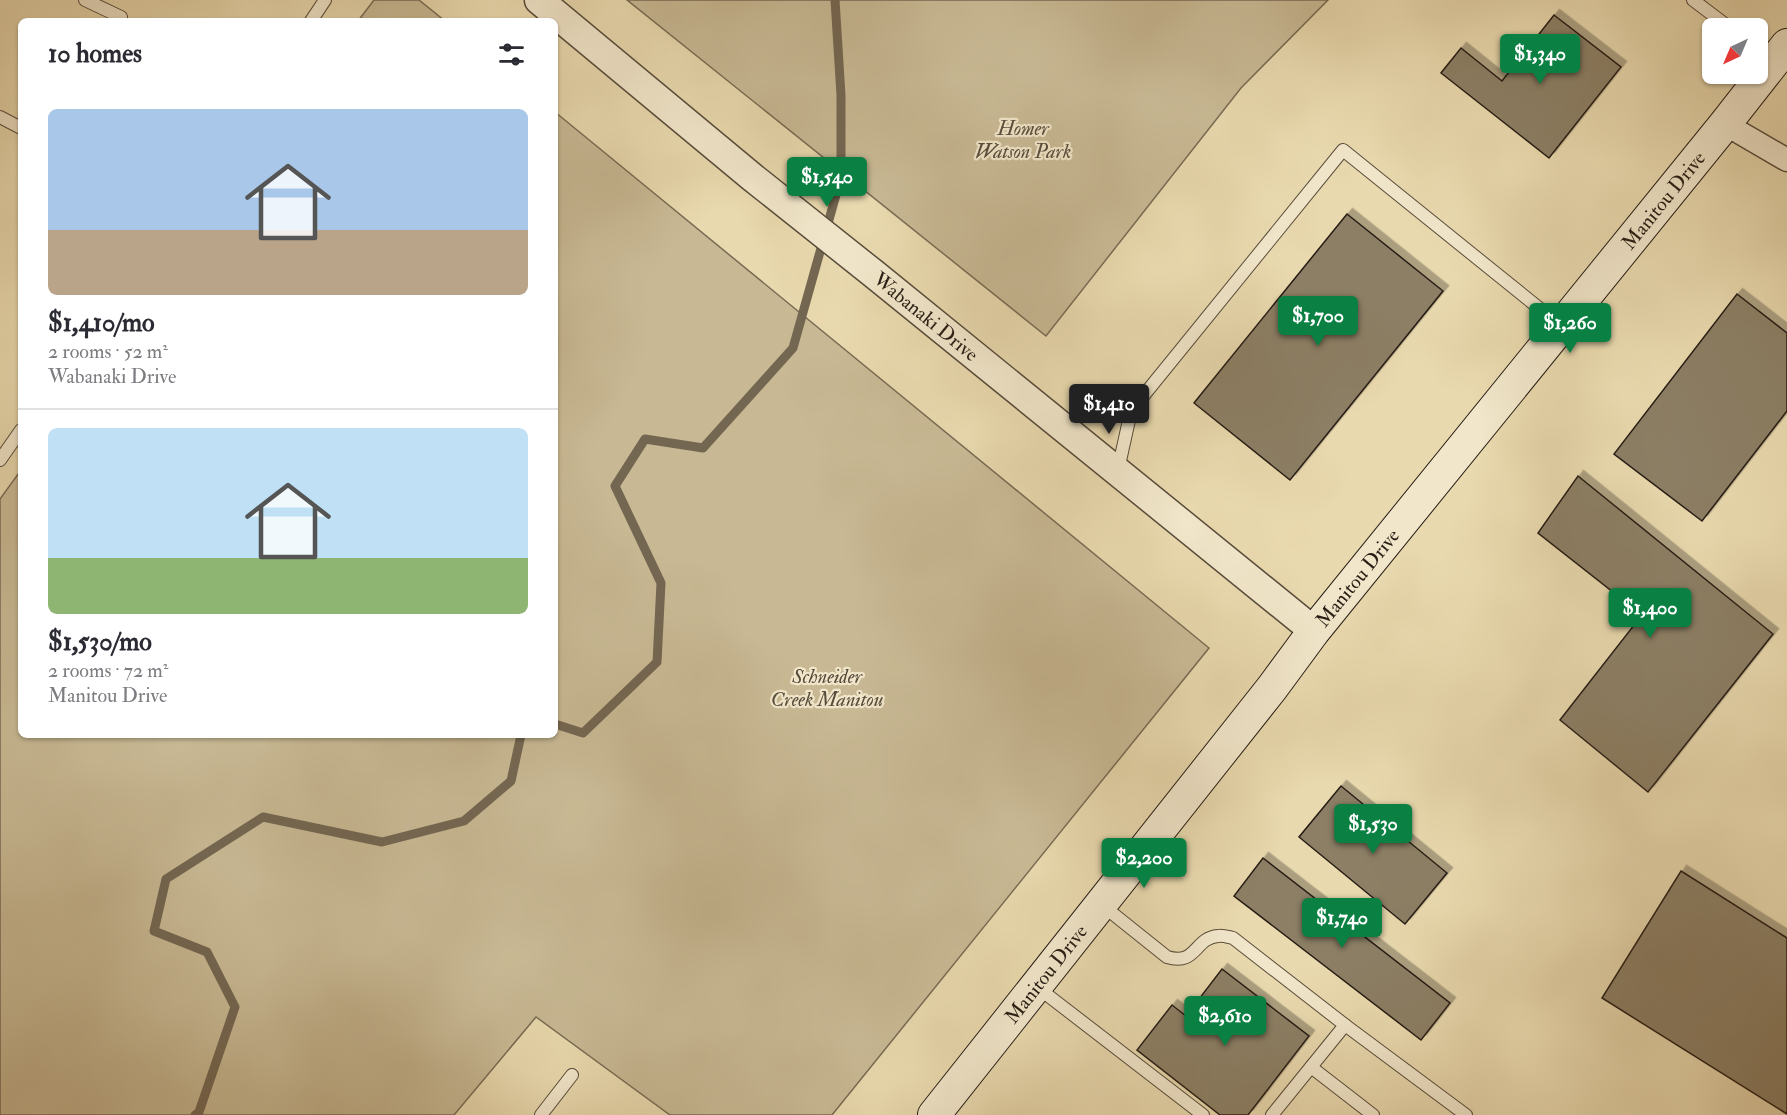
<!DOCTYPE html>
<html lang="en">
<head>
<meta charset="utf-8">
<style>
  body { margin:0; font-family:"IM FELL Double Pica",serif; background:#f2f2f3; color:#2b2b33; height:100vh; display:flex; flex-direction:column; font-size:22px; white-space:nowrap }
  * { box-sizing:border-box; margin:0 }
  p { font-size:20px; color:#7c7c81 }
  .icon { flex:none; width:33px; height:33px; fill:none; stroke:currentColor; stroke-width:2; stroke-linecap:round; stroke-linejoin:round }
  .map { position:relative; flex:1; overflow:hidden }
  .sheet { position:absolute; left:18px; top:18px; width:540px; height:720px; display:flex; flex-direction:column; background:#fff; border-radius:9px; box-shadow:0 2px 4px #0004 }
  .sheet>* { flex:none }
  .needle { width:39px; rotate:224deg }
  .tools { position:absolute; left:1702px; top:18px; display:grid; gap:12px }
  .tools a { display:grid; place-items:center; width:66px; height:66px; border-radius:9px; background:#fff; box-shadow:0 2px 4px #0004; font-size:30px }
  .price { position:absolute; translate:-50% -51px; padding:0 14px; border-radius:6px; background:#0b8043; color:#fff; font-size:20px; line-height:39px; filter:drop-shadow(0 2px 3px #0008) }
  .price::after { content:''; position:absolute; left:50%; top:36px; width:18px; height:14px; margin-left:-9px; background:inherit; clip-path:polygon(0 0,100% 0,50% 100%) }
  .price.active { background:#222; color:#fff }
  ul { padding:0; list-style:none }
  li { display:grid; align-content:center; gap:12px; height:318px; padding:0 30px }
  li+li { border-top:2px solid #e1e1e2 }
  li span { display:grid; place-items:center; height:186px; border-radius:9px; color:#555 }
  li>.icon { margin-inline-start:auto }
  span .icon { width:108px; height:108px; fill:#fffc; stroke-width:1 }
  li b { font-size:26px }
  h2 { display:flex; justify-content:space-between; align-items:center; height:72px; padding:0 30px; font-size:26px }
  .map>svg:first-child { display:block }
  .green { fill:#c8b994; stroke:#786b54; stroke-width:1.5 }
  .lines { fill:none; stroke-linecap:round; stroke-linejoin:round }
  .stream { stroke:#746752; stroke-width:9 }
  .building { fill:#8c7f65; stroke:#271d15; stroke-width:1.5; filter:url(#shadow) }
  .service-casing { stroke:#584c3b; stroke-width:14 }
  .minor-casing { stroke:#584c3b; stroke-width:25 }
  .tertiary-casing { stroke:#584c3b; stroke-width:31 }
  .secondary-casing { stroke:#271d15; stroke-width:34 }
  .service { stroke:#f1e6ca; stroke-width:12 }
  .minor { stroke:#f1e6ca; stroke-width:22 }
  .tertiary { stroke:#f1e6ca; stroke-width:28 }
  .secondary { stroke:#f1e6ca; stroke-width:32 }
  .labels { text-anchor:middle; stroke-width:4.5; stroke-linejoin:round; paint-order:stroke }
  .park-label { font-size:20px; font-style:italic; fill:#574c3b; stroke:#f1e6ca }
  .street-label { font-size:20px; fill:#271d15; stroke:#f1e6ca }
</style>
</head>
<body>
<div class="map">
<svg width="1787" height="1115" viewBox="0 0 1787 1115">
  <defs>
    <filter id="shadow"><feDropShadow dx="5.5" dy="-5.5" stdDeviation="0" flood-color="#0004"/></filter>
  </defs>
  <rect width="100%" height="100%" fill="#e9d9ae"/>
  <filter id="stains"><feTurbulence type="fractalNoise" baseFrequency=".00333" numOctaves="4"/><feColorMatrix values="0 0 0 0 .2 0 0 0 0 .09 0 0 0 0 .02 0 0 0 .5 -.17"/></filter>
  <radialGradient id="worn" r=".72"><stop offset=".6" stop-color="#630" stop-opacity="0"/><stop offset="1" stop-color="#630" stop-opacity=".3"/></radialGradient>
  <g class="green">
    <polygon points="374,0 419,0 445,21 358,21"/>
    <polygon points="627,0 1328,0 1241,88 1046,336"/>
    <polygon points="555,112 1209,648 832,1115 670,1115 536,1017 454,1115 0,1115 0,499 21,470 21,735 555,735"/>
  </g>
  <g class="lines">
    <g class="stream">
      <polyline points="555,724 583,733 657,662 661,583 615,486 645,439 703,448 793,348 841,177 841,95 835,0"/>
      <polyline points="195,1115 199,1112 235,1007 207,952 154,931 166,879 263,817 382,842 464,821 511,781 521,735"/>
    </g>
  </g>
  <g class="building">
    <polygon points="1554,15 1621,67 1549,158 1441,73 1461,48 1502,81"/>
    <polygon points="1347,214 1443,291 1290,480 1194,403"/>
    <polygon points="1737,294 1787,333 1787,411 1702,521 1614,454"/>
    <polygon points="1578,476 1773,634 1648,792 1560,720 1642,615 1538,533"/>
    <polygon points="1341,786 1447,873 1405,924 1299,837"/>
    <polygon points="1263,858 1450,1003 1421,1040 1234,896"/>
    <polygon points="1681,871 1787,938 1787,1114 1602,998"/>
    <polygon points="1222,969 1309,1036 1248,1115 1220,1115 1137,1050 1172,1005 1186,1016"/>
  </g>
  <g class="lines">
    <g class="service-casing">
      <g id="service">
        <polyline points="85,0 121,17 119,21"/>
        <polyline points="1693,0 1730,28"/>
        <polyline points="311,21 325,0"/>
        <polyline points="0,117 21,128"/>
        <polyline points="0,460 21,430"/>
        <polyline points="1118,470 1131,411 1343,150 1560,325"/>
        <path d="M1102 905 1167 957C1197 966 1194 938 1218 936 1223 935 1228 937 1233 938L1345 1025 1272 1115"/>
        <polyline points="1037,987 1203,1115"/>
        <polyline points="1345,1025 1466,1115"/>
        <polyline points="1311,1067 1373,1115"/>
        <polyline points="541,1115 572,1075"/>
      </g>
    </g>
    <g class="minor-casing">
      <polyline id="minor" points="1725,124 1787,160"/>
    </g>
    <g class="tertiary-casing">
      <g id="tertiary">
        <path id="s1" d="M539 0 752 177 874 274 1314 631"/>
      </g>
    </g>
    <g class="secondary-casing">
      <g id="secondary">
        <path id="s2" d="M934 1115 1272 688 1314 631 1725 124 1787 45"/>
      </g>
    </g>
    <use href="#service" class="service"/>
    <use href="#minor" class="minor"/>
    <use href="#tertiary" class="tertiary"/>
    <use href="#secondary" class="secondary"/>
  </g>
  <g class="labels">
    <g class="park-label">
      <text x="1023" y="135">Homer<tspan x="1023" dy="23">Watson Park</tspan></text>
      <text x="827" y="683">Schneider<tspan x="827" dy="23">Creek Manitou</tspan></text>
    </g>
    <g class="street-label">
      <text dy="7" stroke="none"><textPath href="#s2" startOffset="1170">Manitou Drive</textPath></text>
      <text dy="7" stroke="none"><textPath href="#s1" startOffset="500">Wabanaki Drive</textPath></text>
      <text dy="7" stroke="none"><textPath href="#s2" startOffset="684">Manitou Drive</textPath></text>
      <text dy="7" stroke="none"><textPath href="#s2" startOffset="180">Manitou Drive</textPath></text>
    </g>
  </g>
  <rect width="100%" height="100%" filter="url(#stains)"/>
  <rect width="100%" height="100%" fill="url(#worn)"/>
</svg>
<div class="tools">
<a><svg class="needle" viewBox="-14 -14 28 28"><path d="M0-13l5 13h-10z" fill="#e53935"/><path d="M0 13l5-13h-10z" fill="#7c7c81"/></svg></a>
</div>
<b class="price" style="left:1540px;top:85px">$1,340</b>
<b class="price" style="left:827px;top:208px">$1,540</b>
<b class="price" style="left:1318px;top:347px">$1,700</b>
<b class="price" style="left:1570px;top:354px">$1,260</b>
<b class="price active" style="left:1109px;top:435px">$1,410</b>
<b class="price" style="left:1650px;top:639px">$1,400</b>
<b class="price" style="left:1373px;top:855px">$1,530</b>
<b class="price" style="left:1144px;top:889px">$2,200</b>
<b class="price" style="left:1342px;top:949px">$1,740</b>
<b class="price" style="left:1225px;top:1047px">$2,610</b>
<section class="sheet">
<h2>10 homes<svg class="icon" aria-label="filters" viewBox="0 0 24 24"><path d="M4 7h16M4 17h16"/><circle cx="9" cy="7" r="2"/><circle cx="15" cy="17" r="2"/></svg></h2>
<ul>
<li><span style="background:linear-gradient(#a9c7e8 65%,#b9a48a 0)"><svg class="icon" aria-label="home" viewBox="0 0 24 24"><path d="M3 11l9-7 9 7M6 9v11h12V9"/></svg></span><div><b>$1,410/mo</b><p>2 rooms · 52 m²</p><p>Wabanaki Drive</p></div></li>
<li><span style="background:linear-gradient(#bfe0f5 70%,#8fb573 0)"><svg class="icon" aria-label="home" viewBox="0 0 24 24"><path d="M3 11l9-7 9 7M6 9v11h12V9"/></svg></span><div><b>$1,530/mo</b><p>2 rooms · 72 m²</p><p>Manitou Drive</p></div></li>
</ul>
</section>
</div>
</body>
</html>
